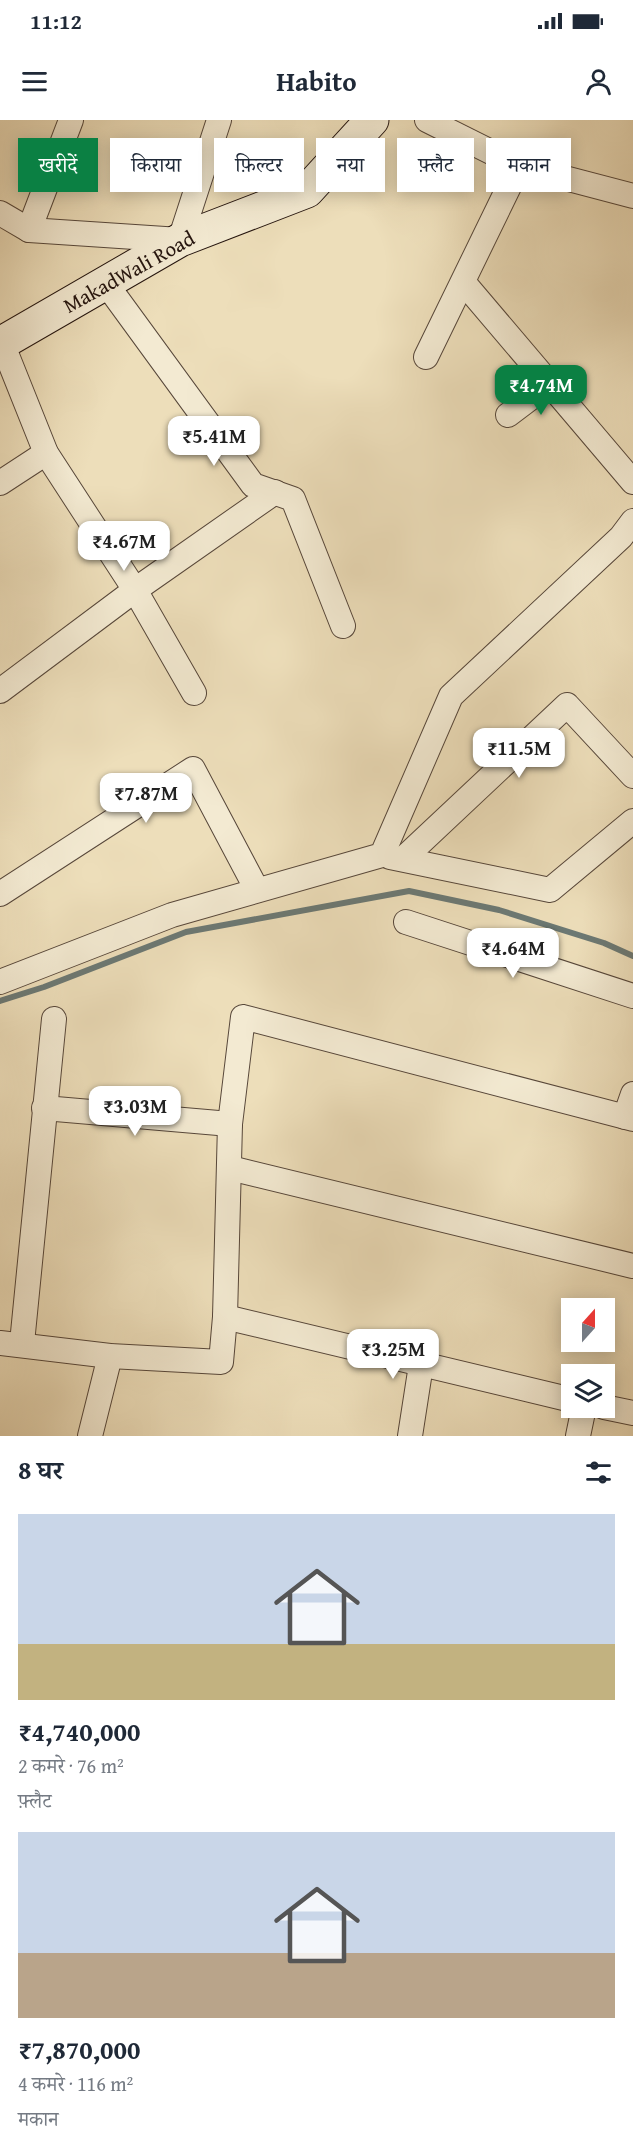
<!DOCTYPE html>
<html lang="hi">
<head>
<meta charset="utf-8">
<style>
  body { margin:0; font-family:"Gentium Book Plus","Noto Serif Devanagari",serif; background:#f6f6f7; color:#1f2937; height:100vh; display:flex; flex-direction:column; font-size:22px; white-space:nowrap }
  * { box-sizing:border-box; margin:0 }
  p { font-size:20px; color:#747a83 }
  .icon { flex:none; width:33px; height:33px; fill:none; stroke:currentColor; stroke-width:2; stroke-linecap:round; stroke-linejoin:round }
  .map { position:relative; height:1316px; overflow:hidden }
  .panel { display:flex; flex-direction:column; background:#fff; flex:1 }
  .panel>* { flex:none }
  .banner { position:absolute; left:18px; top:18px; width:597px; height:54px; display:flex; gap:12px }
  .needle { width:39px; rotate:21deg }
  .buttons { position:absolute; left:561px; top:1178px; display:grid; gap:12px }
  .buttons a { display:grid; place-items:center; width:54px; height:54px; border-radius:0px; background:#fff; box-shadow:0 3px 15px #0003; font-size:30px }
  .price { position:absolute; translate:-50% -51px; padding:0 14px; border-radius:12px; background:#fff; color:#222; font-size:20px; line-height:39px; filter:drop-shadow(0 2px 3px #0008) }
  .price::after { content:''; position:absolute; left:50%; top:36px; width:18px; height:14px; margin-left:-9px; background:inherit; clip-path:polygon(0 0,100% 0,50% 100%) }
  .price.selected { background:#0b8043; color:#fff }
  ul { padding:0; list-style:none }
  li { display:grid; align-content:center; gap:12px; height:318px; padding:0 18px }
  li span { display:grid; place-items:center; height:186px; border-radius:0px; color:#555 }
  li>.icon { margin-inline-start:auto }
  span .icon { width:108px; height:108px; fill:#fffc; stroke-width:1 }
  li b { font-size:26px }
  h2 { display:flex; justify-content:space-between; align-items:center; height:72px; padding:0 18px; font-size:26px }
  .chip { padding:0 21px; border-radius:0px; background:#fff; box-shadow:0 3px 15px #0003; font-size:21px; line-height:54px }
  .chip.selected { background:#0b8043; color:#fff }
  .status { display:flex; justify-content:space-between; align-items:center; height:42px; padding:0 30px; background:#fff; direction:ltr }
  .status svg { height:16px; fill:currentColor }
  header { display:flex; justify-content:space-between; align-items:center; height:78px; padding:0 18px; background:#fff; font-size:27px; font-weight:700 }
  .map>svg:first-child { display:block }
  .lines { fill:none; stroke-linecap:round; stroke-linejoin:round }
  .stream { stroke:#6c7974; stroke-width:6 }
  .street-casing { stroke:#57473a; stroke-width:26 }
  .secondary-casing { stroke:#25150f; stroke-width:35 }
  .street { stroke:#f3ead2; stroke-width:24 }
  .secondary { stroke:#f3ead2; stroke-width:33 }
  .labels { text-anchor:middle; stroke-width:4.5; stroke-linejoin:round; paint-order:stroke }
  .street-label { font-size:21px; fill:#25150f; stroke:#f3ead2 }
</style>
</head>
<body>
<div class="status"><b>11:12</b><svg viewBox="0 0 49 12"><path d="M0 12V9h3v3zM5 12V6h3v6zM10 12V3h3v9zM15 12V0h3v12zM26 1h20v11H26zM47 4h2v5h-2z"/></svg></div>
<header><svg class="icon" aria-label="menu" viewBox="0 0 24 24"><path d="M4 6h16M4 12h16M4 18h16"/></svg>Habito<svg class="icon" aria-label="person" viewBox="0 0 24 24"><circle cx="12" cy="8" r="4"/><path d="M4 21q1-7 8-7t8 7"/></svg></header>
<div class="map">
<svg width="633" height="1316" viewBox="0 0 633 1316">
  <rect width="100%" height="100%" fill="#eddeba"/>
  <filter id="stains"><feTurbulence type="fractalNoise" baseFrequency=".00333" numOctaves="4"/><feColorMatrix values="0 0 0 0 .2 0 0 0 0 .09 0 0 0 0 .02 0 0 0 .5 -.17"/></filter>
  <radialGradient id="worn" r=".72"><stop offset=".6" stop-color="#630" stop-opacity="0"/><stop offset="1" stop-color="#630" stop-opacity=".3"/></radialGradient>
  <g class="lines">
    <polyline class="stream" points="0,881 44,867 186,812 409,771 499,790 604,823 633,836"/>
    <g class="street-casing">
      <g id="street">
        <polyline points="427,0 519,46 633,76"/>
        <polyline points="0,93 29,110 180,120 219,0"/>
        <polyline points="29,110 71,0"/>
        <polyline points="464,163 633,362"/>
        <polyline points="107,165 253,365 293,379 343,506"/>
        <polyline points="2,223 46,333 135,470 194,573"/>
        <polyline points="426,237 519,46"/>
        <polyline points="508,295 549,264"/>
        <polyline points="0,363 46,333"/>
        <polyline points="0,571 135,470 275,372"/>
        <polyline points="390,737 550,770 633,701"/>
        <polyline points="403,739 567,585 633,656"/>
        <polyline points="0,774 193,649 257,770"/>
        <polyline points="406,802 633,876"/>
        <polyline points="0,862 172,795 382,735 451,576 621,417 633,401"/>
        <polyline points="44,988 230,1004"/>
        <polyline points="625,997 633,974"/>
        <polyline points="230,1048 633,1146"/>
        <polyline points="225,1197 572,1280"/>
        <polyline points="0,1223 110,1236 221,1242 225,1197 230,1004 243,897 633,999"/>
        <polyline points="22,1223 54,899"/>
        <polyline points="604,1287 633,1293"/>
        <polyline points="90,1316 110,1236"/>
        <polyline points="410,1316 421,1245"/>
        <polyline points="578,1316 584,1287"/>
      </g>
    </g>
    <g class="secondary-casing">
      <polyline id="secondary" points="0,224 180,120 307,71 372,0"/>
    </g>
    <use href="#street" class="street"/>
    <use href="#secondary" class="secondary"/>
  </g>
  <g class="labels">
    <g class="street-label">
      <text transform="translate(129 152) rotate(-29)" y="7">MakadWali Road</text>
    </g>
  </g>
  <rect width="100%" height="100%" filter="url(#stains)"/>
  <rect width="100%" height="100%" fill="url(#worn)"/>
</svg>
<div class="buttons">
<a><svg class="needle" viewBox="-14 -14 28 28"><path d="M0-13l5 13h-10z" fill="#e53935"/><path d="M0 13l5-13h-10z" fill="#747a83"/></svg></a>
<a><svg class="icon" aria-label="layers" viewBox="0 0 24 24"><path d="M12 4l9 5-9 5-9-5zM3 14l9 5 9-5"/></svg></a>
</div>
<b class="price selected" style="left:541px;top:296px">₹4.74M</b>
<b class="price" style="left:214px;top:347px">₹5.41M</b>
<b class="price" style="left:124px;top:452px">₹4.67M</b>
<b class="price" style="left:519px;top:659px">₹11.5M</b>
<b class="price" style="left:146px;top:704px">₹7.87M</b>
<b class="price" style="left:513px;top:859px">₹4.64M</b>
<b class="price" style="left:135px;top:1017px">₹3.03M</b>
<b class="price" style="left:393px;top:1260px">₹3.25M</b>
<div class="banner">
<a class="chip selected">खरीदें</a>
<a class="chip">किराया</a>
<a class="chip">फ़िल्टर</a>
<a class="chip">नया</a>
<a class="chip">फ़्लैट</a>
<a class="chip">मकान</a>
</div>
</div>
<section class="panel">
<h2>8 घर<svg class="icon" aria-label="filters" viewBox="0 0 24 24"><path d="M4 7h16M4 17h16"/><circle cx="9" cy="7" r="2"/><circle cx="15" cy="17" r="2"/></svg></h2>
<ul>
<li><span style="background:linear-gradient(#c9d6e8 70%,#c2b280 0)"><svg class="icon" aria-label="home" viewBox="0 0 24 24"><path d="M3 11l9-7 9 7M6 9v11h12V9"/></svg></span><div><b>₹4,740,000</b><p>2 कमरे · 76 m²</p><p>फ़्लैट</p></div></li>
<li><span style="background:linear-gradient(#c9d6e8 65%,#b9a48a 0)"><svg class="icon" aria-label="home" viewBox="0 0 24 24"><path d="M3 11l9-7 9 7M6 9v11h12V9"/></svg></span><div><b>₹7,870,000</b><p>4 कमरे · 116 m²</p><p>मकान</p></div></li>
</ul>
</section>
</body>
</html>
